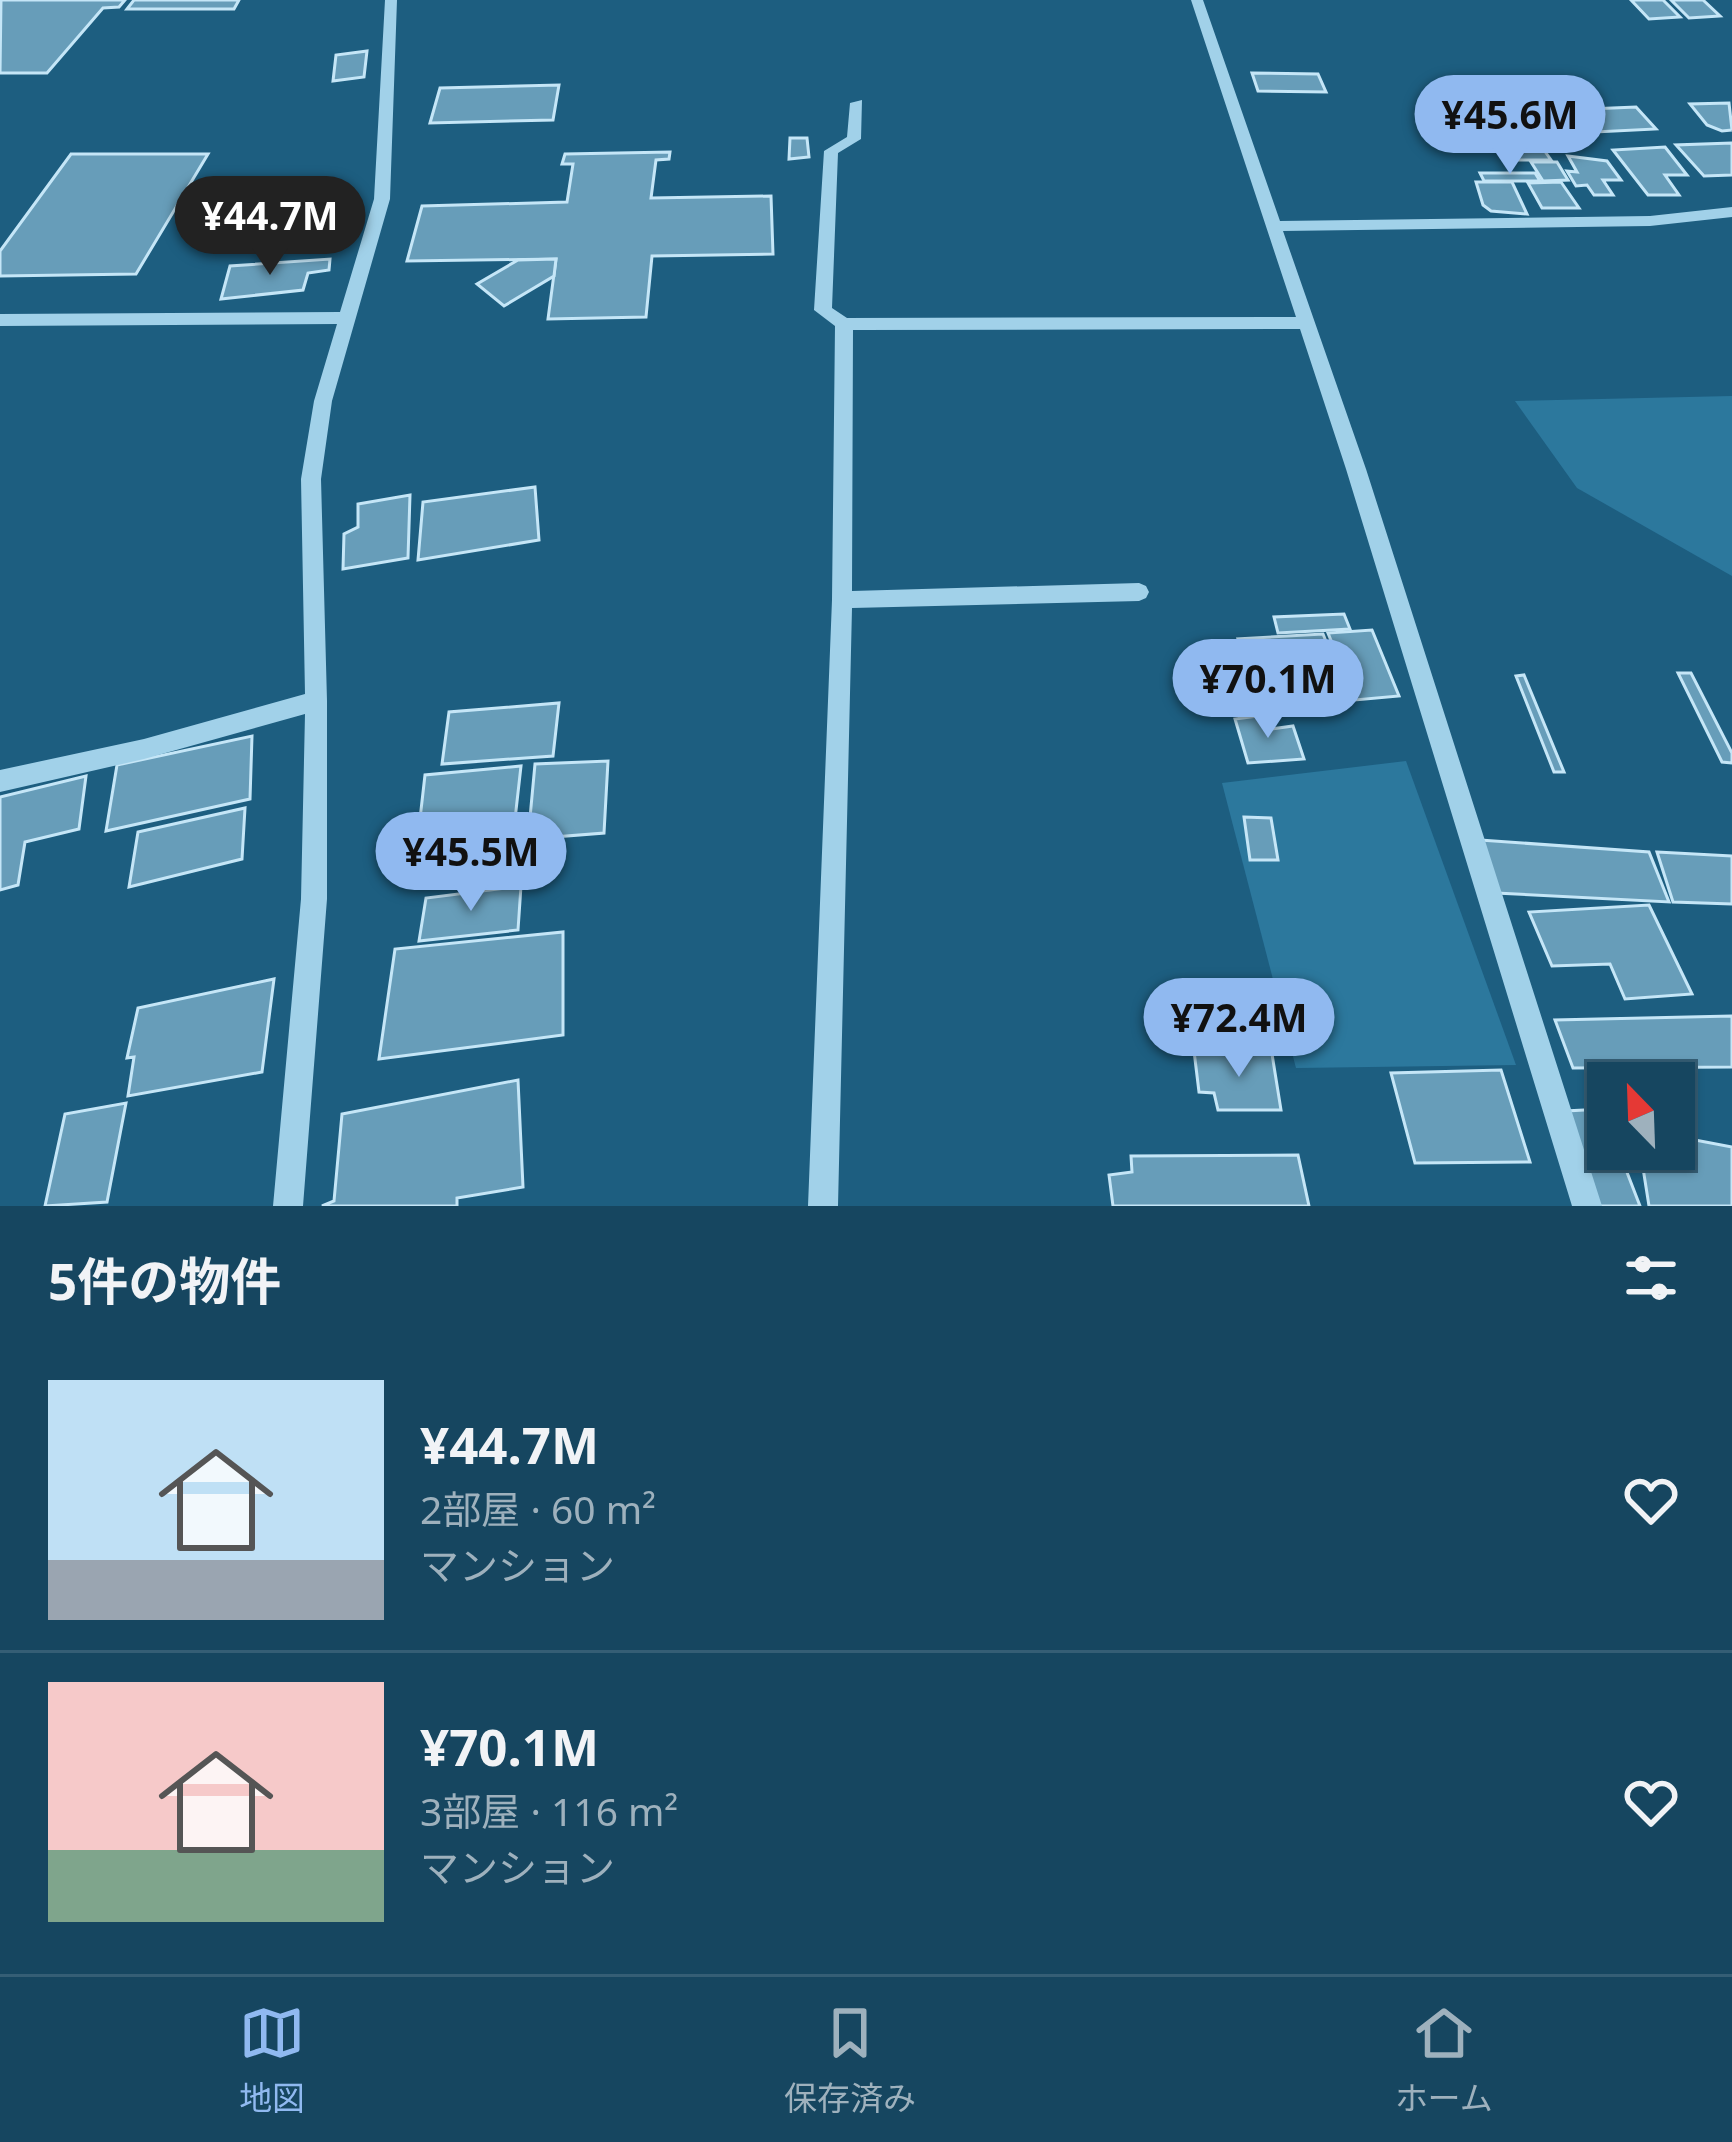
<!DOCTYPE html>
<html lang="ja">
<head>
<meta charset="utf-8">
<style>
  body { margin:0; font-family:"Noto Sans","Noto Sans JP",sans-serif; background:#235069; color:#f1f3f6; height:100vh; display:flex; flex-direction:column; font-size:45px; white-space:nowrap }
  * { box-sizing:border-box; margin:0 }
  p { font-size:39px; color:#9eb1bd }
  .icon { flex:none; width:66px; height:66px; fill:none; stroke:currentColor; stroke-width:2; stroke-linecap:round; stroke-linejoin:round }
  .map { position:relative; height:1206px; overflow:hidden }
  .panel { display:flex; flex-direction:column; background:#164660; flex:1 }
  .panel>* { flex:none }
  .needle { width:78px; rotate:337deg }
  .controls { position:absolute; left:1587px; top:1062px; display:grid; gap:24px }
  .controls a { display:grid; place-items:center; width:108px; height:108px; border-radius:0px; background:#164660; box-shadow:0 3px 9px #0004,0 0 0 3px #355e75; font-size:60px }
  .price { position:absolute; translate:-50% -102px; padding:0 27px; border-radius:42px; background:#90b9f0; color:#111; font-size:39px; line-height:78px; filter:drop-shadow(0 3px 6px #0008) }
  .price::after { content:''; position:absolute; left:50%; top:72px; width:36px; height:27px; margin-left:-18px; background:inherit; clip-path:polygon(0 0,100% 0,50% 100%) }
  .price.on { background:#222; color:#fff }
  ul { padding:0; list-style:none }
  li { display:flex; align-items:center; gap:36px; height:300px; padding:0 48px }
  li+li { border-top:3px solid #355e75 }
  li span { display:grid; place-items:center; flex:none; width:336px; height:240px; border-radius:0px; color:#555 }
  li>.icon { margin-inline-start:auto }
  span .icon { width:144px; height:144px; fill:#fffc; stroke-width:1 }
  li b { font-size:51px }
  h2 { display:flex; justify-content:space-between; align-items:center; height:144px; padding:0 48px; font-size:51px }
  .dock { display:flex; justify-content:space-around; align-items:center; height:168px; border-top:3px solid #355e75; background:#164660; font-size:33px; color:#9eb1bd }
  .dock a { display:grid; justify-items:center; gap:6px }
  .dock .on { color:#90b9f0 }
  .map>svg:first-child { display:block }
  .green { fill:#2c789d }
  .building { fill:#679db9; stroke:#c5e6f7; stroke-width:3 }
  .lines { fill:none; stroke-linecap:round; stroke-linejoin:round }
  .minor { fill:#a1d1e9; fill-rule:evenodd }
</style>
</head>
<body>
<div class="map">
<svg width="1732" height="1206" viewBox="0 0 1732 1206">
  <rect width="100%" height="100%" fill="#1d5e80"/>
  <g class="green">
    <polygon points="1732,396 1732,576 1577,488 1515,401"/>
    <polygon points="1406,761 1516,1065 1296,1068 1222,783"/>
  </g>
  <g class="building">
    <polygon points="1,0 125,0 119,7 103,8 47,73 0,73"/>
    <polygon points="134,0 239,0 234,9 127,9"/>
    <polygon points="1631,0 1663,0 1680,17 1649,19"/>
    <polygon points="1671,0 1703,0 1720,16 1689,18"/>
    <polygon points="367,51 364,77 333,81 336,55"/>
    <polygon points="1252,73 1318,74 1326,92 1258,91"/>
    <polygon points="559,85 553,120 430,123 440,88"/>
    <polygon points="1434,94 1469,94 1486,121 1450,121"/>
    <polygon points="1472,94 1507,97 1520,115 1485,115"/>
    <polygon points="1729,103 1732,130 1722,131 1707,125 1690,104"/>
    <polygon points="1636,107 1656,129 1595,132 1586,122 1574,122 1566,110"/>
    <polygon points="1563,110 1582,135 1540,137 1523,112"/>
    <polygon points="1494,116 1521,116 1538,140 1510,140"/>
    <polygon points="790,138 807,138 809,157 789,159"/>
    <polygon points="1470,143 1539,143 1551,160 1517,160 1510,150 1473,150"/>
    <polygon points="1732,143 1732,175 1704,176 1676,145"/>
    <polygon points="1665,147 1687,175 1665,175 1679,195 1648,195 1613,150"/>
    <polygon points="670,152 669,159 656,160 651,198 771,196 773,254 652,256 646,317 548,319 556,259 407,261 422,206 567,202 573,164 562,164 565,154"/>
    <polygon points="71,154 208,154 136,274 0,276 0,251"/>
    <polygon points="1568,156 1607,161 1621,180 1603,180 1613,195 1594,195 1587,185 1576,186 1567,171 1577,172"/>
    <polygon points="1531,162 1557,162 1568,180 1543,181"/>
    <polygon points="1480,173 1535,173 1540,181 1484,181"/>
    <polygon points="1476,182 1512,182 1527,214 1491,211 1483,205"/>
    <polygon points="1561,182 1579,208 1542,208 1528,183"/>
    <polygon points="333,200 331,230 246,249 253,212"/>
    <polygon points="330,259 329,270 308,273 303,290 221,299 230,266"/>
    <polygon points="556,259 554,276 504,306 477,284 518,260"/>
    <polygon points="535,487 539,540 418,560 423,502"/>
    <polygon points="410,495 408,558 343,569 344,534 358,527 358,504"/>
    <polygon points="1344,614 1350,629 1278,633 1274,617"/>
    <polygon points="1372,630 1399,696 1355,700 1328,633"/>
    <polygon points="1323,634 1350,700 1261,707 1238,639"/>
    <polygon points="1236,642 1246,674 1223,676 1215,643"/>
    <polygon points="1678,673 1691,673 1732,753 1732,763 1722,762"/>
    <polygon points="1524,675 1564,772 1554,772 1516,676"/>
    <polygon points="1250,689 1256,709 1234,710 1229,691"/>
    <polygon points="559,703 553,756 442,764 449,712"/>
    <polygon points="1266,715 1271,729 1293,726 1304,759 1248,763 1235,719"/>
    <polygon points="252,736 250,799 106,831 117,765"/>
    <polygon points="608,761 604,833 528,839 535,764"/>
    <polygon points="521,766 513,837 417,845 425,775"/>
    <polygon points="86,776 79,829 25,842 18,885 0,890 0,797"/>
    <polygon points="245,808 242,859 129,887 138,832"/>
    <polygon points="1244,817 1271,818 1278,860 1250,860"/>
    <polygon points="1480,840 1649,852 1669,902 1496,893"/>
    <polygon points="1657,852 1732,856 1732,904 1673,902"/>
    <polygon points="521,886 518,930 419,941 426,898"/>
    <polygon points="1649,905 1692,994 1625,999 1610,964 1552,966 1529,912"/>
    <polygon points="563,932 563,1035 379,1059 395,949"/>
    <polygon points="274,979 262,1072 128,1096 134,1057 127,1058 138,1008"/>
    <polygon points="1732,1016 1732,1067 1573,1068 1555,1020"/>
    <polygon points="1194,1051 1272,1054 1281,1110 1218,1110 1214,1093 1199,1092"/>
    <polygon points="1501,1070 1530,1162 1415,1163 1391,1073"/>
    <polygon points="518,1080 523,1187 457,1198 457,1206 322,1206 334,1201 342,1114"/>
    <polygon points="126,1103 107,1202 45,1206 65,1114"/>
    <polygon points="1603,1109 1608,1149 1618,1149 1640,1206 1598,1206 1566,1111"/>
    <polygon points="1674,1136 1732,1147 1732,1206 1649,1206 1640,1149 1674,1149"/>
    <polygon points="1298,1155 1309,1206 1113,1206 1109,1175 1132,1172 1131,1156"/>
  </g>
  <g class="lines">
    <g class="minor">
      <polygon points="385,0 397,0 390,199 332,401 321,479 327,701 327,899 303,1206 273,1206 301,899 305,714 144,759 0,792 0,770 144,739 305,694 301,479 314,401 337,324 0,326 0,314 340,312 374,199"/>
      <polygon points="1191,0 1203,0 1280,221 1650,216 1732,207 1732,217 1650,226 1283,231 1366,469 1602,1206 1572,1206 1346,469 1300,329 853,330 852,591 1139,583 1146,586 1149,592 1146,598 1139,601 852,608 838,1206 808,1206 832,600 835,326 814,310 824,151 847,137 850,103 862,100 861,139 838,153 832,308 847,318 1296,317"/>
    </g>
  </g>
</svg>
<div class="controls">
<a><svg class="needle" viewBox="-14 -14 28 28"><path d="M0-13l5 13h-10z" fill="#e53935"/><path d="M0 13l5-13h-10z" fill="#9eb1bd"/></svg></a>
</div>
<b class="price" style="left:1510px;top:177px">¥45.6M</b>
<b class="price on" style="left:270px;top:278px">¥44.7M</b>
<b class="price" style="left:1268px;top:741px">¥70.1M</b>
<b class="price" style="left:471px;top:914px">¥45.5M</b>
<b class="price" style="left:1239px;top:1080px">¥72.4M</b>
</div>
<section class="panel">
<h2>5件の物件<svg class="icon" aria-label="filters" viewBox="0 0 24 24"><path d="M4 7h16M4 17h16"/><circle cx="9" cy="7" r="2"/><circle cx="15" cy="17" r="2"/></svg></h2>
<ul>
<li><span style="background:linear-gradient(#bfe0f5 75%,#9aa5b1 0)"><svg class="icon" aria-label="home" viewBox="0 0 24 24"><path d="M3 11l9-7 9 7M6 9v11h12V9"/></svg></span><div><b>¥44.7M</b><p>2部屋 · 60 m²</p><p>マンション</p></div><svg class="icon" aria-label="heart" viewBox="0 0 24 24"><path d="M12 20l-8-8c-3-5 5-10 8-4 3-6 11-1 8 4z"/></svg></li>
<li><span style="background:linear-gradient(#f6c9c9 70%,#7fa58c 0)"><svg class="icon" aria-label="home" viewBox="0 0 24 24"><path d="M3 11l9-7 9 7M6 9v11h12V9"/></svg></span><div><b>¥70.1M</b><p>3部屋 · 116 m²</p><p>マンション</p></div><svg class="icon" aria-label="heart" viewBox="0 0 24 24"><path d="M12 20l-8-8c-3-5 5-10 8-4 3-6 11-1 8 4z"/></svg></li>
</ul>
</section>
<nav class="dock">
<a class="on"><svg class="icon" aria-label="map" viewBox="0 0 24 24"><path d="M3 6l6-2 6 2 6-2v14l-6 2-6-2-6 2zM9 4v14M15 6v14"/></svg>地図</a>
<a><svg class="icon" aria-label="saved" viewBox="0 0 24 24"><path d="M7 4h10v16l-5-4-5 4z"/></svg>保存済み</a>
<a><svg class="icon" aria-label="home" viewBox="0 0 24 24"><path d="M3 11l9-7 9 7M6 9v11h12V9"/></svg>ホーム</a>
</nav>
</body>
</html>
